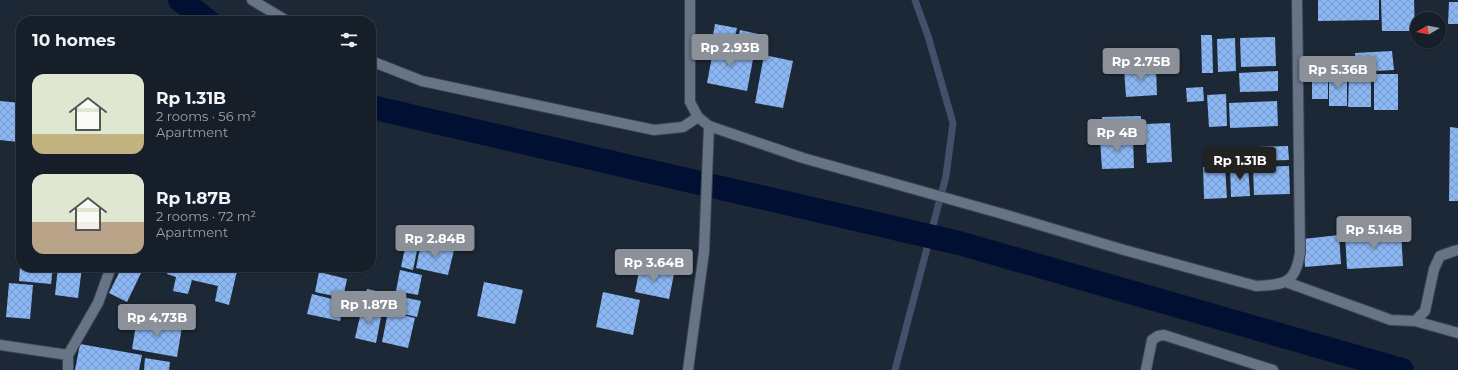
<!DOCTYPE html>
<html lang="en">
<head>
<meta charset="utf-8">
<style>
  body { margin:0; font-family:Montserrat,sans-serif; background:#1f2731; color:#f1f3f6; height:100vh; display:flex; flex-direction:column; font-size:15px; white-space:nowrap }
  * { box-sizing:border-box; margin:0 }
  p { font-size:13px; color:#9ea2a8 }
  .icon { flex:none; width:22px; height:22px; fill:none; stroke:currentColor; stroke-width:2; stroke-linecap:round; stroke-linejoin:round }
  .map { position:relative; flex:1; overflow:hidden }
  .side { position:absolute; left:16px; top:16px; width:360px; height:256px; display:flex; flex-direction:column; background:#161e29; border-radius:16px; box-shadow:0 1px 3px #0004,0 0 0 1px #353c46 }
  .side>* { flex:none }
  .needle { width:26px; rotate:261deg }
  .fabs { position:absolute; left:1410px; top:12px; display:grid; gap:8px }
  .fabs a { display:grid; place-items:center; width:36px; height:36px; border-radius:50%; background:#161e29; box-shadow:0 1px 3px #0004,0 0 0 1px #353c46; font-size:20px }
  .price { position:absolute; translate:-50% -34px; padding:0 9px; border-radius:4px; background:#8c9099; color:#fff; font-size:13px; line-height:26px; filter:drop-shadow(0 1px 2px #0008) }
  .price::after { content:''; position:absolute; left:50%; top:24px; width:12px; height:9px; margin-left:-6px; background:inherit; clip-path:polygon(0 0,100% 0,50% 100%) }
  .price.active { background:#222; color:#fff }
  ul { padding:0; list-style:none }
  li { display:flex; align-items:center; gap:12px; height:100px; padding:0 16px }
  li span { display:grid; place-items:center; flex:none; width:112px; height:80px; border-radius:12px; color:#555 }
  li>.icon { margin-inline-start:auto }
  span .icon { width:48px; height:48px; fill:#fffc; stroke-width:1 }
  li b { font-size:17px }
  h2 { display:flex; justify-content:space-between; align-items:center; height:48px; padding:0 16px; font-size:17px }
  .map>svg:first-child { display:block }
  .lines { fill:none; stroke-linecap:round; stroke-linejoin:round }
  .stream { stroke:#43506b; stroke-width:7 }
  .canal { stroke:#000f32; stroke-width:24 }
  .building { fill:url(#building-cross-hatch) }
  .street-casing { stroke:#3b4451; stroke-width:12 }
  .street { stroke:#677486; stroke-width:10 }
</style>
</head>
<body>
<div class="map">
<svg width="1458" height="370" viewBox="0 0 1458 370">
  <defs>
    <pattern id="building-cross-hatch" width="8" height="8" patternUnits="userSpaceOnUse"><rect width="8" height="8" fill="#8ab6f3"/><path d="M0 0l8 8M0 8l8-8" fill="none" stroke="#789ac8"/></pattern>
  </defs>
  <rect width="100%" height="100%" fill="#1d2837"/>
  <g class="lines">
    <polyline class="stream" points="895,370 946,176 953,123 928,36 915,0"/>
    <g class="canal">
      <polyline points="180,0 208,21"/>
      <polyline points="371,107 959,243 1402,370"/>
    </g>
  </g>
  <g class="building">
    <polygon points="1318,0 1379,0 1379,20 1318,21"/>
    <polygon points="1381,0 1414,0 1415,31 1382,31"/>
    <polygon points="1449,2 1458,2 1458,24 1448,24"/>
    <polygon points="715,24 737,28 733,45 712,40"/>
    <polygon points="740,30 763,35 760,52 736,47"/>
    <polygon points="1201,35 1212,35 1213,73 1202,73"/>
    <polygon points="1275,37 1276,66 1241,67 1240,38"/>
    <polygon points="1235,38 1236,71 1218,72 1217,39"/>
    <polygon points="714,46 754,54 747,91 707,83"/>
    <polygon points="1392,51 1394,70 1356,72 1355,53"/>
    <polygon points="764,55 793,61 783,108 755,103"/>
    <polygon points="1156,68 1157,95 1126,97 1124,69"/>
    <polygon points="1278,71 1278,91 1240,92 1239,73"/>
    <polygon points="1329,73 1347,74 1347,106 1329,106"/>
    <rect x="1374" y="74" width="24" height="36"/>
    <polygon points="1349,75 1371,75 1371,107 1348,107"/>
    <rect x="1312" y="76" width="16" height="23"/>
    <polygon points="1203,87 1204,101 1187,102 1186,88"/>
    <polygon points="1226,94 1227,126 1209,127 1207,95"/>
    <polygon points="0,101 21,103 18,142 0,140"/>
    <polygon points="1277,101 1278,126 1230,128 1229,103"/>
    <polygon points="1141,116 1141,132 1102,134 1102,117"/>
    <polygon points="1170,123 1172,162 1147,163 1145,124"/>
    <polygon points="1450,127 1458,128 1458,201 1449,201"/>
    <polygon points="1133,138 1134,168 1102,169 1100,139"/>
    <polygon points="1288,146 1289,160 1256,161 1255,147"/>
    <polygon points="1248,165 1250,196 1231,197 1230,166"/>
    <polygon points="1225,166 1227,198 1204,199 1203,167"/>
    <polygon points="1289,166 1290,194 1254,195 1253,167"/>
    <polygon points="1401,231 1403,266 1347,269 1345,234"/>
    <polygon points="1339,235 1341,264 1305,267 1303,239"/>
    <polygon points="406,243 418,246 413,270 401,267"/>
    <polygon points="421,243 454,250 448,275 416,268"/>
    <polygon points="640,266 674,274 669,299 635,292"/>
    <polygon points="20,267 53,267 51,284 19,281"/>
    <polygon points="58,267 82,267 78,298 55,295"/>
    <polygon points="122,267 139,267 143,269 127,302 109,293"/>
    <polygon points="168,267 238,267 229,305 215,301 218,286 192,280 188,294 173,291 176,277 167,274"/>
    <polygon points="400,270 422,275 418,295 396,291"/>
    <polygon points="319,272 347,279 343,298 315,292"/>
    <polygon points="484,282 523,290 515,324 477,316"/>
    <polygon points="9,283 33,285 30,319 6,317"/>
    <polygon points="367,289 421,301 417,317 363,305"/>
    <polygon points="603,292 640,300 633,335 596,327"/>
    <polygon points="312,294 344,302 340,321 307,314"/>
    <polygon points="362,308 382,312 376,343 355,338"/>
    <polygon points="388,312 415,318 408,348 382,342"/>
    <polygon points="137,319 182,327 177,357 132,349"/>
    <polygon points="80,344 142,355 139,370 75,370"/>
    <polygon points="145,358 170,362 169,370 144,370"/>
  </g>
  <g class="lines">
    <g class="street-casing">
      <g id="street">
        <polyline points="252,0 287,21"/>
        <path d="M690 0V102L698 117 709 126 803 158 1003 214 1124 250 1256 286C1285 285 1296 283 1300 252L1297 0"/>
        <polyline points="371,61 422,81 654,130 683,127 698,117"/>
        <polyline points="1286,282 1391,320 1415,321 1425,311 1434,269 1440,256 1454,251 1458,250"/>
        <polyline points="1415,321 1458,333"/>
        <polyline points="0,345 68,355 68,370"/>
        <polyline points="68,355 98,303 111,267"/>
        <polyline points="688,370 704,252 709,126"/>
        <polyline points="1146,370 1152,340 1158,336 1164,335 1273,370"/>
      </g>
    </g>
    <use href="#street" class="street"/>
  </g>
</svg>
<div class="fabs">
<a><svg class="needle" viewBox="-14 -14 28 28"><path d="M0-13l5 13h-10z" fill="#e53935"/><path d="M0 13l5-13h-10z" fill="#9ea2a8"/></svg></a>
</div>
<b class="price" style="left:730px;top:68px">Rp 2.93B</b>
<b class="price" style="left:1141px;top:82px">Rp 2.75B</b>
<b class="price" style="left:1338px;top:90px">Rp 5.36B</b>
<b class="price" style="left:1117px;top:153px">Rp 4B</b>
<b class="price active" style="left:1240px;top:181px">Rp 1.31B</b>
<b class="price" style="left:1374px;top:250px">Rp 5.14B</b>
<b class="price" style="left:435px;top:259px">Rp 2.84B</b>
<b class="price" style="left:654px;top:283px">Rp 3.64B</b>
<b class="price" style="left:369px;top:325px">Rp 1.87B</b>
<b class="price" style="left:157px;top:338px">Rp 4.73B</b>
<section class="side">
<h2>10 homes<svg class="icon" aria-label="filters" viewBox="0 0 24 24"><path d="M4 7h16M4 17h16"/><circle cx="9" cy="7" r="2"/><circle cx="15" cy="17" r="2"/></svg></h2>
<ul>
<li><span style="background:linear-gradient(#dfe7d0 75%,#c2b280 0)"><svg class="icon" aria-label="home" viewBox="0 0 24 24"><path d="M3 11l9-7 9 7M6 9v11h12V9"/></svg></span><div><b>Rp 1.31B</b><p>2 rooms · 56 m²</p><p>Apartment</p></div></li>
<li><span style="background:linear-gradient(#dfe7d0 60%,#b9a48a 0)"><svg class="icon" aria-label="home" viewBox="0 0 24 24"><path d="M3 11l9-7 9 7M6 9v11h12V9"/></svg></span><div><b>Rp 1.87B</b><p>2 rooms · 72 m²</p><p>Apartment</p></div></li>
</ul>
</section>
</div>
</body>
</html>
